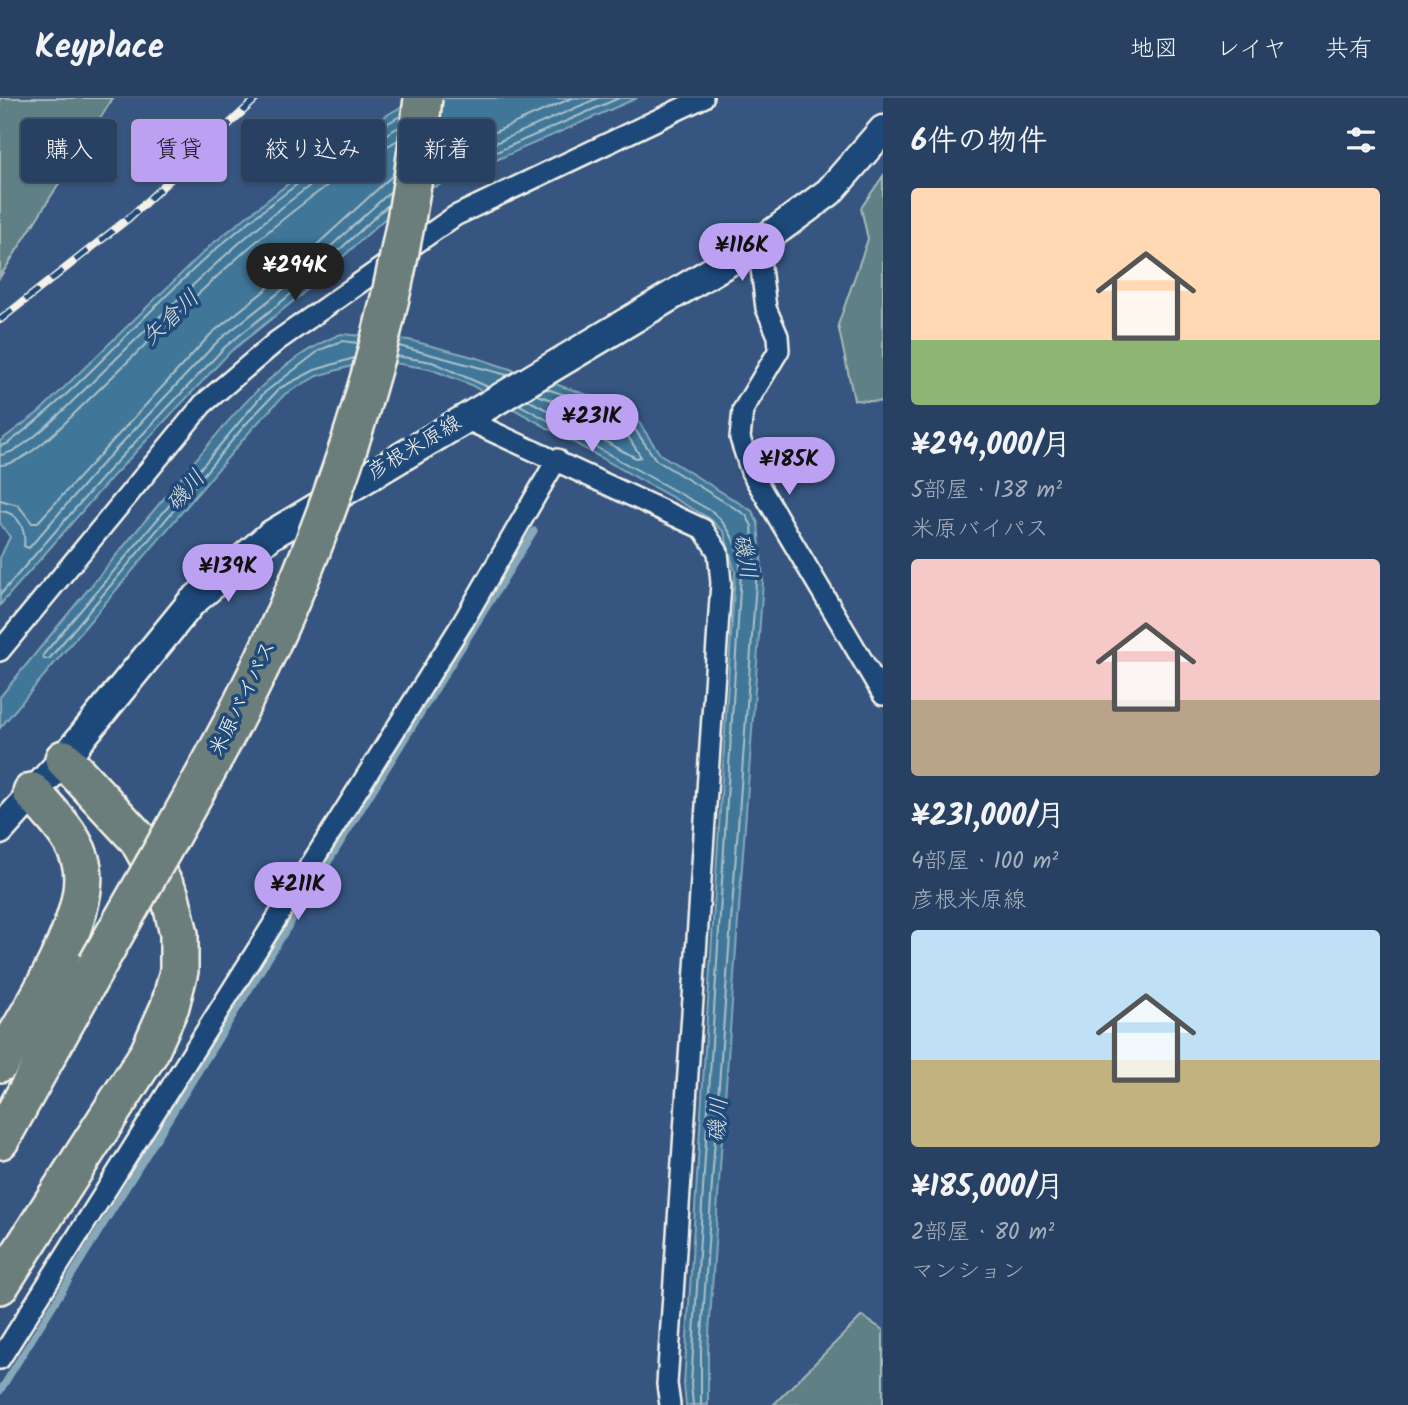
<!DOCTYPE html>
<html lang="ja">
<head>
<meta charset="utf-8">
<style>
  body { margin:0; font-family:Kalam,"Klee One",sans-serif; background:#304767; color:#f1f3f6; height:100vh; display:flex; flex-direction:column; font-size:26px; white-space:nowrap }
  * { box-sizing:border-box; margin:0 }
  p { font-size:23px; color:#a5afbd }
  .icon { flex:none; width:38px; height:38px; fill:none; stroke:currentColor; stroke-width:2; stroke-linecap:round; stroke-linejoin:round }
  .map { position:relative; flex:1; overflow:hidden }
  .panel { display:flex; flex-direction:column; background:#284061; width:525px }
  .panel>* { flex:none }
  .guide { position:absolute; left:21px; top:21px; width:665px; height:63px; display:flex; gap:14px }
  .price { position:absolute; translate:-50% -60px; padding:0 16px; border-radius:24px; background:#bca0f2; color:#111; font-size:23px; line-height:46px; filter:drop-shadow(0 2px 4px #0008) }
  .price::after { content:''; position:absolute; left:50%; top:42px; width:21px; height:16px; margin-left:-10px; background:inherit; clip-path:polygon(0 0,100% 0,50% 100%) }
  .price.current { background:#222; color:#fff }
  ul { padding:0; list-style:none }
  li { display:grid; align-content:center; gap:14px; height:371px; padding:0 28px }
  li span { display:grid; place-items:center; height:217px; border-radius:7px; color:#555 }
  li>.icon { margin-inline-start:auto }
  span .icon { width:126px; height:126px; fill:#fffc; stroke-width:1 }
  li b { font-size:30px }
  h2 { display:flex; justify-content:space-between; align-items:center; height:84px; padding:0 28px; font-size:30px }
  .chip { padding:0 24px; border-radius:7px; background:#284061; box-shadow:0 2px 5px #0004,0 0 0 2px #445976; font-size:24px; line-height:63px }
  .chip.current { background:#bca0f2; color:#111 }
  header { display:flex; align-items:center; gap:42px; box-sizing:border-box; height:98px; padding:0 35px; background:#284061; border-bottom:2px solid #445976 }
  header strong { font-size:33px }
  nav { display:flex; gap:38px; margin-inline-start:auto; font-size:24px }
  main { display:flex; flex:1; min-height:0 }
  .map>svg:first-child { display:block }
  .green { fill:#5e8186; stroke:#a9b9b7; stroke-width:2 }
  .water { fill:#3f7799; stroke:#87a8b9; stroke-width:2 }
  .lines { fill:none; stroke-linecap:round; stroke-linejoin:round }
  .shore { stroke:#acc0c8; stroke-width:2 }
  .stream { stroke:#87a8b9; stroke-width:7 }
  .street-casing { stroke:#f4f1e8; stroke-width:24 }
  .secondary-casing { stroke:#f4f1e8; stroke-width:33 }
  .highway-casing { stroke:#f4f1e8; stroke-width:42 }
  .street { stroke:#1f4a7a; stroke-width:19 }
  .secondary { stroke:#1f4a7a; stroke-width:28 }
  .highway { stroke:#6c7e7c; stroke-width:37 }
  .rail-casing { stroke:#f4f1e8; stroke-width:8 }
  .rail { stroke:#1f4a7a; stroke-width:5; stroke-dasharray:16; stroke-linecap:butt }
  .highway-bridge-casing { stroke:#f4f1e8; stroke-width:42; stroke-linecap:butt }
  .highway-bridge { stroke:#6c7e7c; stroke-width:37 }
  .labels { text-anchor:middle; stroke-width:7; stroke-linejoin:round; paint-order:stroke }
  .street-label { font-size:21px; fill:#f4f1e8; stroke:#1f4a7a }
  .water-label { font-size:23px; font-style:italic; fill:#d9dfdc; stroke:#1f4a7a }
</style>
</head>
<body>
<header>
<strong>Keyplace</strong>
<nav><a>地図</a><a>レイヤ</a><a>共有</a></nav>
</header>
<main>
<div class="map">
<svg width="883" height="1307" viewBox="0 0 883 1307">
  <rect width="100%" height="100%" fill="#365681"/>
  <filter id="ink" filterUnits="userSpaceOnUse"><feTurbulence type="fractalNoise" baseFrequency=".0143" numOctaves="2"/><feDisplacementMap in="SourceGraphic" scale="14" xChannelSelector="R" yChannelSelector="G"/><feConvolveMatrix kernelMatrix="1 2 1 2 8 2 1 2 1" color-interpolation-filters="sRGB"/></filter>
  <g filter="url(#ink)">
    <g class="green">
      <polygon points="0,0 113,0 0,179"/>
      <polygon points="883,78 883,304 854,302 838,227 868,141 861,110"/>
      <polygon points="862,1218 883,1232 883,1307 773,1307"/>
    </g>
    <g class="water">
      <polygon points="417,0 637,0 437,88 414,94 301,197 230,254 112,379 0,507 0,460 10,439 0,425 0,343 39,314 211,147 343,42"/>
      <path d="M341 236 409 242 477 260 630 311 660 356 752 413 758 425 763 483 721 1055 708 1252V1307H686L684 1286 735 474 724 434 709 420 469 286 430 271 394 265 355 267 317 278 285 296 251 332 0 630V599C53 534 106 469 160 405 212 344 264 266 341 236Z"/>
    </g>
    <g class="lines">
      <g class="shore">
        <polyline points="436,60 572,0"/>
        <polyline points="434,72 598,0"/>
        <polyline points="433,82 619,0"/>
        <polyline points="399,248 507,277"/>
        <polyline points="396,258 432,264 488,289"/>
        <polyline points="354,260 315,272 280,290 245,327 49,561 44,561 43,557 264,295 320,252 342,243 358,245"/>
        <polyline points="547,291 625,317 656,362 746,417 752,428 756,484 714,1055 701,1252 701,1307"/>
        <polyline points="528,302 636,360 641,359 619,324 537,297"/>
        <path d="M520 307 713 414C732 432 739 449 741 475L691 1286 693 1307"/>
        <path d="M0 348 7 346C84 289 144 214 216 151 274 102 335 55 400 18"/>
        <path d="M0 357C23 355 62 313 79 297 179 200 277 98 399 29"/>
        <path d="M0 367C26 366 63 327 81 309 180 214 277 110 398 42"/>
        <polyline points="0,402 18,407 32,425 37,425 212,235 284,177 393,77"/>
        <path d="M0 413C19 414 26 432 24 448L29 450 100 368 219 242 291 185 390 94"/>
        <polyline points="0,497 107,374 225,249 296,192 387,108"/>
      </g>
      <polyline class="stream" points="0,1293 534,433"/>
      <g class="street-casing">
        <g id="street">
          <polyline points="758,146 766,210 778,238 779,252 743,312 740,340 751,374 883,597"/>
          <polyline points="463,320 703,431 718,454 721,485 667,1286 670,1307"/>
          <polyline points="0,553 203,306 277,243 455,118 703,0"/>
          <polyline points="0,1261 463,524 557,361"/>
        </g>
      </g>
      <g class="secondary-casing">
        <polyline id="secondary" points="0,732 64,661 191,505 271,437 758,146 829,94 883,32"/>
      </g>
      <g class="highway-casing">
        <g id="highway">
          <path d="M0 965C27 920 91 822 82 769 77 740 51 716 32 694"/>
          <polyline points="0,1042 97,867"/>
          <polyline points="0,1187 149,955 170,908 179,873 179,836 170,798 138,741 64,661"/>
        </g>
      </g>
      <use href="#street" class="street"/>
      <use href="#secondary" class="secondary"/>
      <use href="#highway" class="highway"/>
      <g class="rail-casing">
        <polyline id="rail" points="0,222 129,120 257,0"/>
      </g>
      <use href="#rail" class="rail"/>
      <g class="highway-bridge-casing">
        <path id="highway-bridge" d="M97 867C145 782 195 698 239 612 336 422 402 212 423 0"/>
      </g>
      <use href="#highway-bridge" class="highway-bridge"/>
    </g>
  </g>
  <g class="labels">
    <g class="street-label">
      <text transform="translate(414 349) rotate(-31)" y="7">彦根米原線</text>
      <text transform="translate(242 600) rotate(-64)" y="7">米原バイパス</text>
    </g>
    <g class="water-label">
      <text transform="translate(170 219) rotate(-43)" y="8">矢倉川</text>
      <text transform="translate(185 392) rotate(-49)" y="8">磯川</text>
      <text transform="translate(746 458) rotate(80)" y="8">磯川</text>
      <text transform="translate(717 1022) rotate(-86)" y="8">磯川</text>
    </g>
  </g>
</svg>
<b class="price" style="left:742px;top:185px">¥116K</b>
<b class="price current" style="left:295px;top:205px">¥294K</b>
<b class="price" style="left:592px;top:356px">¥231K</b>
<b class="price" style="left:789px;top:399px">¥185K</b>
<b class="price" style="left:228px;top:506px">¥139K</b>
<b class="price" style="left:298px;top:824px">¥211K</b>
<div class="guide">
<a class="chip">購入</a>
<a class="chip current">賃貸</a>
<a class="chip">絞り込み</a>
<a class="chip">新着</a>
</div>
</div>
<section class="panel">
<h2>6件の物件<svg class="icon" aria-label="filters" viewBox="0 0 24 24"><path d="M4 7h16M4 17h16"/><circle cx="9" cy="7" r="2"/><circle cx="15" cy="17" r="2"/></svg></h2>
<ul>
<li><span style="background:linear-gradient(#ffd9b3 70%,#8fb573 0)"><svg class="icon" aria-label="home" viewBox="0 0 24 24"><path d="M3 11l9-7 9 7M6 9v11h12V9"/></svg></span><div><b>¥294,000/月</b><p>5部屋 · 138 m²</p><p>米原バイパス</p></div></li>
<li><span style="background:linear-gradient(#f6c9c9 65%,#b9a48a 0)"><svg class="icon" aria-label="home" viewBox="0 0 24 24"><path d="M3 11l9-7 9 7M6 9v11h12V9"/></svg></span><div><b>¥231,000/月</b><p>4部屋 · 100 m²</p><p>彦根米原線</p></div></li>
<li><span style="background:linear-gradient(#bfe0f5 60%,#c2b280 0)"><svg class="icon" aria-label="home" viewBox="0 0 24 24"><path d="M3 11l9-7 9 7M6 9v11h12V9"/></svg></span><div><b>¥185,000/月</b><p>2部屋 · 80 m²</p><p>マンション</p></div></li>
</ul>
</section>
</main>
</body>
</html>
